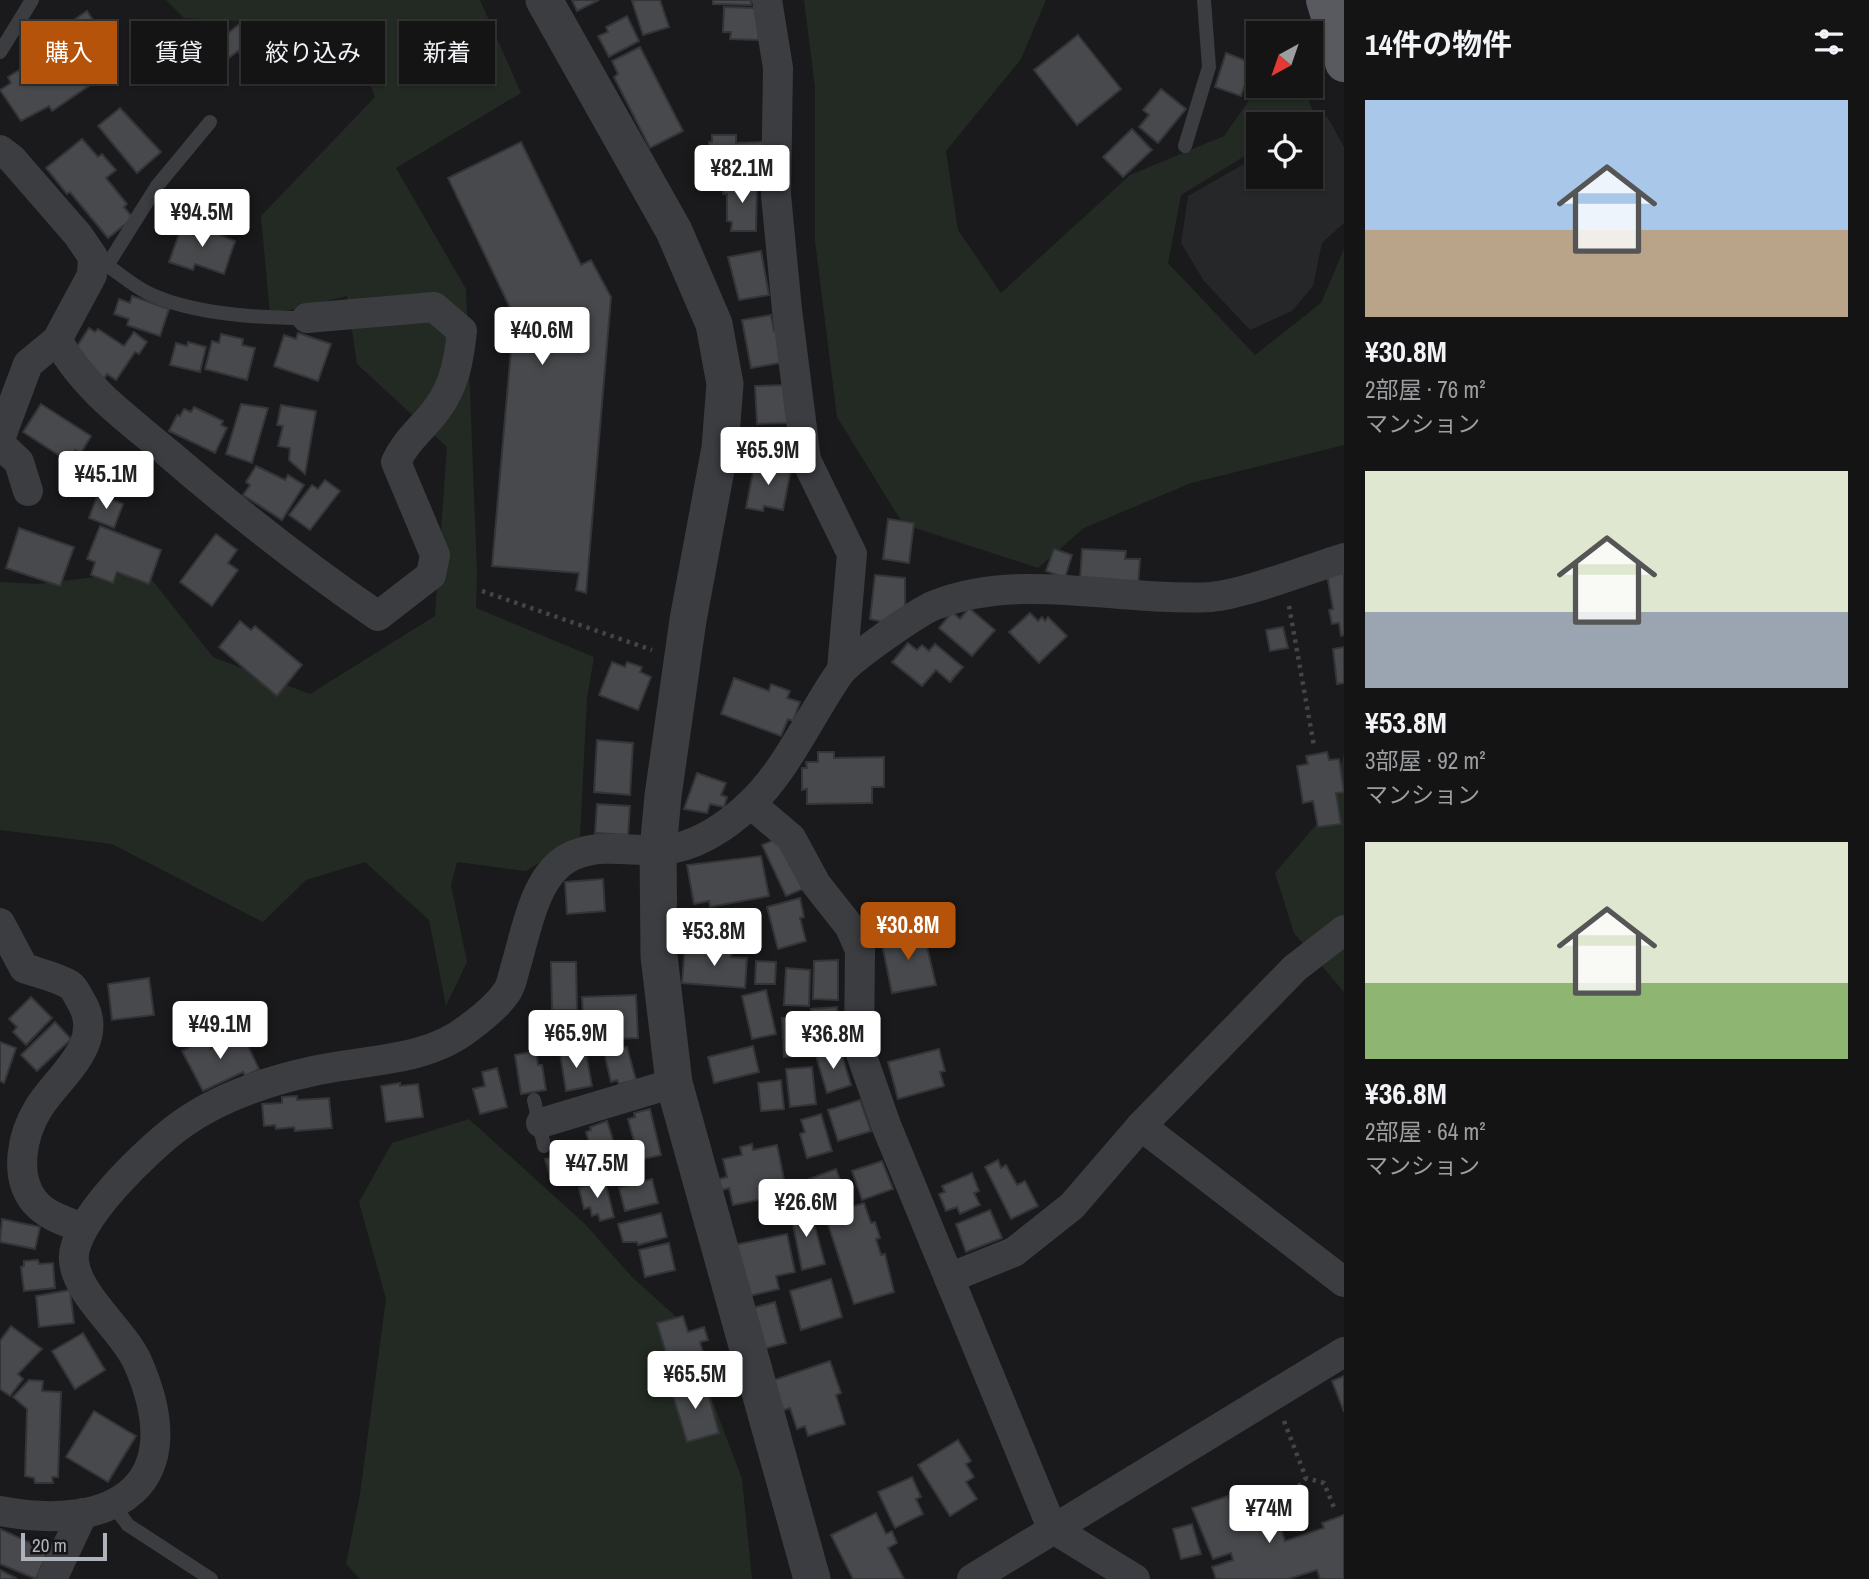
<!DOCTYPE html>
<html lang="ja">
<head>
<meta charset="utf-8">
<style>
  body { margin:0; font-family:"Archivo Narrow","Noto Sans JP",sans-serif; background:#1d1d1e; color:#f1f3f6; height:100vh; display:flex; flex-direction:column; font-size:26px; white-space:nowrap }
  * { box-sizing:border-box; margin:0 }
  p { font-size:23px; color:#9d9ea0 }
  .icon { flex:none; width:38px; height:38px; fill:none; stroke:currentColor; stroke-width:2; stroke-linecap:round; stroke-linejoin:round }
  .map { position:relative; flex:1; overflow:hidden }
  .panel { display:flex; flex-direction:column; background:#141415; width:525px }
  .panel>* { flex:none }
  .top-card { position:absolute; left:21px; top:21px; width:665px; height:63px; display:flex; gap:14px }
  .needle { width:46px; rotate:220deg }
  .fabs { position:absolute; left:1246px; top:21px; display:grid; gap:14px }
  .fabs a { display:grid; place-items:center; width:77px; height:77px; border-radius:0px; background:#141415; box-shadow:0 2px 5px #0004,0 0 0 2px #333334; font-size:35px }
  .scale { position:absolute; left:21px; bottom:18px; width:86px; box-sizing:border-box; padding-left:7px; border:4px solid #aeb3bb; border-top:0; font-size:19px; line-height:24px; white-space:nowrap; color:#aeb3bb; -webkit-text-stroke:5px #151517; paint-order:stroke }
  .price { position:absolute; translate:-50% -60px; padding:0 16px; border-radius:7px; background:#fff; color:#222; font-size:23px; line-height:46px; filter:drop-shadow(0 2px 4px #0008) }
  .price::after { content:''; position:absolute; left:50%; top:42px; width:21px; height:16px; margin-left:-10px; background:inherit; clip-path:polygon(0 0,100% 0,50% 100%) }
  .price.selected { background:#b45309; color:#fff }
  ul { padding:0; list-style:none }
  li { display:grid; align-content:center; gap:14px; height:371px; padding:0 21px }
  li span { display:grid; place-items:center; height:217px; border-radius:0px; color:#555 }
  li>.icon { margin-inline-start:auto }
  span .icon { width:126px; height:126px; fill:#fffc; stroke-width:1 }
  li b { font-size:30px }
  h2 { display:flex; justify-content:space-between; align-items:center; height:84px; padding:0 21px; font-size:30px }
  .chip { padding:0 24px; border-radius:0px; background:#141415; box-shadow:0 2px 5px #0004,0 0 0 2px #333334; font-size:24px; line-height:63px }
  .chip.selected { background:#b45309; color:#fff }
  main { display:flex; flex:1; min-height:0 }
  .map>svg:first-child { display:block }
  .built { fill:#262729 }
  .green { fill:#222a23 }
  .building { fill:#47494c; stroke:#343538; stroke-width:2 }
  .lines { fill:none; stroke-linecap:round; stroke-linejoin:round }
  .path { stroke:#424448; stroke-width:4.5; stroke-dasharray:3.5 5; stroke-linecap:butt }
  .service { stroke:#3b3d41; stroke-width:14 }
  .minor { stroke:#3b3d41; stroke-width:30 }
  .tertiary { stroke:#3b3d41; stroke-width:37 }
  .primary { stroke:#585a60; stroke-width:38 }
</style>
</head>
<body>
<main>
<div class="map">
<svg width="1344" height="1579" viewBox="0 0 1344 1579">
  <rect width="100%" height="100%" fill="#1a1a1c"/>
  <polygon class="built" points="1327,116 1344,147 1344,223 1322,243 1313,286 1292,311 1250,330 1204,281 1181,243 1188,196 1258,156 1258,177 1311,177 1311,126"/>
  <g class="green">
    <polygon points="166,0 480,0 521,93 396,168 466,289 477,572 476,608 594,657 587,698 580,837 526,871 457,862 451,885 467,962 446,1006 429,920 365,862 306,880 263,922 112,844 0,830 0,582 37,584 145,571 213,657 310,694 435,616 447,447 357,364 347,296 270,315 261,216 375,97 356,49 309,26 184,18"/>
    <polygon points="804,0 1046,0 1021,59 946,151 958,230 1001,293 1130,175 1224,136 1259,86 1304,86 1314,115 1298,124 1258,124 1258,148 1181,195 1168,263 1255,355 1321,303 1344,249 1344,445 1191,483 1084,528 1038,568 903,524 837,417 815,241 815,88"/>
    <polygon points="1344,752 1344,992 1294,933 1275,873 1332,806"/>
    <polygon points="469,1119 586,1225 632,1277 683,1323 742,1479 752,1579 360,1579 346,1564 360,1494 386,1299 359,1202 392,1143"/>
  </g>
  <g class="building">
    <polygon points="572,0 599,0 577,11"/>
    <polygon points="637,0 660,0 669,27 643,35 632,1"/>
    <polygon points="713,0 751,0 751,5 713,4"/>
    <polygon points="724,7 756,8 759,40 730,39 731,32 723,32"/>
    <polygon points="87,11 109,44 94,53 108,73 52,111 49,106 21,121 0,90 11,83 8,77 27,65 21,56"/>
    <polygon points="627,16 639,41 609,57 598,36 608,32 606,27"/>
    <polygon points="245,20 263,45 243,59 238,51 222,63 217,56 210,61 203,52"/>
    <polygon points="1078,35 1121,89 1077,125 1034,70"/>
    <polygon points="640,47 683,131 650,148 614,77 618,74 612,61"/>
    <polygon points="1226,53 1252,63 1241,96 1215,87"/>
    <polygon points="1161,89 1186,109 1158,143 1139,127 1149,115 1143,110"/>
    <polygon points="120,108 161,152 137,173 98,126"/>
    <polygon points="1132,129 1152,150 1123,177 1103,157"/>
    <polygon points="712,135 736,135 736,143 766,142 766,176 709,176 709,142 712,142"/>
    <polygon points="82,139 98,157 102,154 116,170 106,178 127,204 124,207 133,218 108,238 70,192 67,194 46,168"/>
    <polygon points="521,142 581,265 591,260 611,297 586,593 576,590 579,573 492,566 514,316 448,178"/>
    <polygon points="723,181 757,181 756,231 731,231 732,222 727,221 727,194 723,194"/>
    <polygon points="184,220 235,241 224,274 195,264 193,270 169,262"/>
    <polygon points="761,251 769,295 739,300 728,257"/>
    <polygon points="132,296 169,309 160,336 127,325 129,319 114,314 119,299 130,303"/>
    <polygon points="771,315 774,331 780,330 780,363 751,368 742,320"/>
    <polygon points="89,328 95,332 98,329 124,346 134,332 147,342 139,354 135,352 116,380 107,374 104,379 74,351"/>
    <polygon points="298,333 331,344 318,381 274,366 284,335 296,339"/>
    <polygon points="221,334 243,339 242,345 255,348 247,380 205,369 212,341 219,343"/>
    <polygon points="188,342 206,347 200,372 170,365 176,343 187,346"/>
    <polygon points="787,385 789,423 757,424 755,386"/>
    <polygon points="41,404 91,436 81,453 75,450 68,461 23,432"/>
    <polygon points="241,404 268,408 252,463 226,454"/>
    <polygon points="281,405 316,411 305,474 289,460 290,448 278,446 283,426 277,425"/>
    <polygon points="194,407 223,421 221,425 227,428 215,453 169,431 177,415 180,416 184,409 191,412"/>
    <polygon points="755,462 791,469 783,510 764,506 763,511 746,508"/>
    <polygon points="256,466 285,480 288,475 304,485 282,520 243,495 250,485 246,482"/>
    <polygon points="325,480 340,491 310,530 289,515 312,485 318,489"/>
    <polygon points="98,494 123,504 114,528 89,518"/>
    <polygon points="888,519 914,523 909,563 883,559"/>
    <polygon points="100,526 161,550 149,584 117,572 113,583 91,575 95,562 87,559"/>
    <polygon points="19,528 74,547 60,586 6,568"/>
    <polygon points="216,534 237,550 228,563 238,570 212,606 180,582"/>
    <polygon points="1054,549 1072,555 1065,578 1046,571"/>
    <polygon points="1082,549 1126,551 1125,559 1140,559 1138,585 1080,581"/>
    <polygon points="1344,572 1344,635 1341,636 1339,623 1332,624 1329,610 1333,609 1327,575"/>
    <polygon points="875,575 905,578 905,606 883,622 870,619"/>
    <polygon points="969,608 995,630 972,656 939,628 952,612 960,619"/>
    <polygon points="1030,613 1038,621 1042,617 1045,621 1048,617 1067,636 1039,663 1009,632"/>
    <polygon points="240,621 251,630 255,626 302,665 277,696 219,647"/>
    <polygon points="1283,627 1288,648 1270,651 1266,630"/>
    <polygon points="908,643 917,650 922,645 929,651 935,644 963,667 950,682 936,670 922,686 892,662"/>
    <polygon points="1344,647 1344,683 1337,684 1333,649"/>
    <polygon points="612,662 625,667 627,662 642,667 640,672 651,677 638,710 599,695"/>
    <polygon points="734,678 769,691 771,684 790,691 787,698 800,702 793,721 788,719 781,736 721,714"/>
    <polygon points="597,740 633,743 630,795 594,792"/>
    <polygon points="818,752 834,752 834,758 884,757 884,787 872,787 872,803 807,804 807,789 802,790 802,768 807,768 806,762 818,762"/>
    <polygon points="1327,752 1329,760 1339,759 1344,792 1336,793 1341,824 1318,827 1313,801 1303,803 1297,766 1308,764 1306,756"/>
    <polygon points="697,773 726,783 721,795 727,797 724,807 710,804 707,813 684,809"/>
    <polygon points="597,804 630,806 628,835 595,833"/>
    <polygon points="778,838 803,889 786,896 762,845"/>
    <polygon points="761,856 769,896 710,907 709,901 694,904 687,865"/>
    <polygon points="603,879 605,911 567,914 565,882"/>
    <polygon points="800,898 804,917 800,918 806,941 778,949 767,907"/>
    <polygon points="923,930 936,985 892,993 881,939"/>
    <polygon points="685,946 732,950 731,957 747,958 745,988 682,983"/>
    <polygon points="838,960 838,1000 813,999 814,961"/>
    <polygon points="756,961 776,962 775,984 755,984"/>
    <polygon points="551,962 576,962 577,1010 552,1010"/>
    <polygon points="786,968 810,970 809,1006 784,1005"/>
    <polygon points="149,978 154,1015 112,1020 108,984"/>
    <polygon points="766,990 776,1034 752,1039 742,996"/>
    <polygon points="636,995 638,1038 584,1040 582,997"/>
    <polygon points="31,997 52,1018 26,1045 13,1032 17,1027 9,1019"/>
    <polygon points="837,1007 840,1046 814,1048 811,1009"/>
    <polygon points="537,1011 562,1015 559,1045 533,1043"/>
    <polygon points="807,1017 809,1055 784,1057 782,1018"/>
    <polygon points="55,1022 71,1039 37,1071 21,1055"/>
    <polygon points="242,1034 259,1069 245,1076 243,1072 203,1091 182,1051 206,1039 211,1049"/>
    <polygon points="0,1042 16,1048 4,1083 0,1081"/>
    <polygon points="753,1046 759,1072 714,1083 708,1057"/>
    <polygon points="627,1047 636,1080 619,1084 617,1080 611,1082 604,1052"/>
    <polygon points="585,1048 592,1086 566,1091 560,1053"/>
    <polygon points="840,1049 851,1085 827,1093 816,1056"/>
    <polygon points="939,1049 945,1071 940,1072 944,1086 898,1099 888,1062"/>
    <polygon points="536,1051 538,1065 542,1065 546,1090 521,1094 515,1055"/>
    <polygon points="812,1067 816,1104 790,1107 786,1069"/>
    <polygon points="497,1068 507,1107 480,1114 473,1089 485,1086 482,1072"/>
    <polygon points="781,1080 784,1109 761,1111 758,1083"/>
    <polygon points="400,1083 400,1086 418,1084 423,1117 386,1122 381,1086"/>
    <polygon points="297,1096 297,1100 329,1098 332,1128 295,1131 294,1127 276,1129 275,1125 264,1126 262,1104 282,1103 282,1097"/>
    <polygon points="860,1100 871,1131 838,1141 828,1110"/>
    <polygon points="650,1109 661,1155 639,1160 628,1119 635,1117 634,1113"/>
    <polygon points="821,1114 832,1151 807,1158 800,1134 805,1132 801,1120"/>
    <polygon points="607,1121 621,1165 598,1172 586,1132 591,1130 590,1127"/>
    <polygon points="752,1144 753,1150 777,1145 787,1194 733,1205 729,1188 722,1190 719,1179 727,1177 723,1159 742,1155 740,1147"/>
    <polygon points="584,1148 592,1176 568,1182 566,1175 550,1176 545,1159"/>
    <polygon points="998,1160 1001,1168 1006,1165 1017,1185 1025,1181 1038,1206 1011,1219 985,1167"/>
    <polygon points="882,1161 893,1189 862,1200 852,1171"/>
    <polygon points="836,1169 848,1201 821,1210 809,1179"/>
    <polygon points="972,1173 979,1191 974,1193 980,1205 960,1214 957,1207 946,1211 939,1194 945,1192 942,1186"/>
    <polygon points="652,1179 658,1203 625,1211 619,1188"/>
    <polygon points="605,1181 614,1217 600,1221 598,1214 592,1216 590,1207 584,1209 579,1188"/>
    <polygon points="864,1203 871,1223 875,1222 880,1238 876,1239 881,1255 885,1254 894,1292 854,1304 825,1215"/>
    <polygon points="805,1205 811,1228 815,1227 825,1264 802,1270 790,1209"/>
    <polygon points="990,1210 1002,1238 966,1252 956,1224"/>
    <polygon points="661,1213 667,1237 638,1245 637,1242 623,1242 618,1224"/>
    <polygon points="2,1219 40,1227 35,1249 0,1242"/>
    <polygon points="787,1234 795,1272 776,1276 779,1289 745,1297 734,1245"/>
    <polygon points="669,1243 675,1270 645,1277 639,1250"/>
    <polygon points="38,1260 39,1264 53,1263 55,1288 24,1291 21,1267 24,1266 24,1261"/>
    <polygon points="831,1279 842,1317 801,1330 790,1291"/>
    <polygon points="70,1290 74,1323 39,1327 36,1296"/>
    <polygon points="775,1302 786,1343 759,1350 748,1309"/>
    <polygon points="683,1316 688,1332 704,1327 708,1340 700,1342 703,1352 692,1355 699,1376 675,1384 657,1323"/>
    <polygon points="11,1326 42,1349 18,1374 23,1379 10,1396 0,1389 0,1341"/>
    <polygon points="83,1333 105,1370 75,1389 52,1351"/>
    <polygon points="830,1361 841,1393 836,1395 845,1424 808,1436 805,1426 797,1429 790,1408 781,1411 774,1380"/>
    <polygon points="1344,1376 1344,1412 1332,1381"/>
    <polygon points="704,1379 719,1433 687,1442 671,1389"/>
    <polygon points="29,1380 43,1381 42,1391 61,1392 58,1477 52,1477 53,1483 35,1483 34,1478 25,1476 27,1409 13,1397"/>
    <polygon points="94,1411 136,1436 108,1482 66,1457"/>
    <polygon points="958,1440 971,1461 966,1464 974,1477 966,1482 977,1499 950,1516 918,1465"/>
    <polygon points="912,1477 921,1497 916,1499 923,1514 895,1528 878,1492"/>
    <polygon points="1228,1496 1237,1521 1262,1513 1260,1508 1273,1504 1285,1541 1324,1528 1322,1523 1344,1515 1344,1579 1320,1579 1317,1570 1288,1579 1216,1579 1212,1567 1233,1560 1231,1553 1213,1559 1192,1508"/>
    <polygon points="876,1513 886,1534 892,1531 897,1543 888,1548 904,1579 853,1579 831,1535"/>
    <polygon points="1192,1524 1201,1554 1181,1559 1173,1529"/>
    <polygon points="0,1529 48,1551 36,1579 0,1564"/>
    <polygon points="0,1570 16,1578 16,1579 0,1579"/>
  </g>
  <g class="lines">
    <g class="path">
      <polyline points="482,591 652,650"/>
      <polyline points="1289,606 1314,746"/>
      <polyline points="1284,1421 1306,1478 1324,1483 1335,1510"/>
      <polyline points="1295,1526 1284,1493 1297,1488 1306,1478"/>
    </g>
    <g class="service">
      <polyline points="0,52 32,0"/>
      <polyline points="1185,146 1209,67 1204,0"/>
      <path d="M93 257C113 267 128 283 148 293 191 314 259 318 307 318"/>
      <polyline points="108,264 157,186 210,122"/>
      <polyline points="534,1100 544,1146"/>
      <polyline points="113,1505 128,1525 211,1579"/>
    </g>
    <g class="minor">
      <polyline points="767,0 778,68 776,195 787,310 806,460 852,554 842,669"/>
      <polyline points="0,150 12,159 78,235 93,257 92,275 57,340 28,364 0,439"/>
      <path d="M57 340C88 392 123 415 168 453 235 511 305 566 378 616L431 575 435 555 396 462C406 440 423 428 437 409 455 385 459 359 462 331L434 307 307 318"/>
      <polyline points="0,444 19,462 28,491"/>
      <polyline points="751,804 791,838 816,884 850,927 860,950 859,1048 886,1125 1052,1528 1135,1579"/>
      <path d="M0 923 24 968C38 973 57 977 70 985 75 988 78 997 82 1003 106 1045 56 1078 38 1109 22 1135 14 1176 34 1201 45 1215 64 1221 80 1227"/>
      <polyline points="541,1123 674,1083"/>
      <polyline points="1141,1126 1344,1282"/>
      <polyline points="949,1278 1014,1252 1072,1206 1141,1126 1295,968 1344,930"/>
      <path d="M0 1511C117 1533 192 1484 137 1361 122 1329 77 1295 74 1261 69 1223 151 1146 182 1124 218 1098 265 1082 309 1072 363 1059 426 1063 470 1027 482 1018 498 1005 506 993 512 986 513 974 516 965 527 929 535 871 574 855 604 843 632 852 662 850 694 848 726 827 749 805 785 773 811 714 839 674 849 660 917 612 935 605 1021 571 1121 602 1211 597 1245 594 1308 569 1344 558"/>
      <polyline points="52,1579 83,1513"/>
      <polyline points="972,1579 1344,1352"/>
    </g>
    <polyline class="tertiary" points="544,0 674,231 714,324 725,384 720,448 688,620 663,796 658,850 659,956 674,1083 812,1579"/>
    <polyline class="primary" points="1325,0 1344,63"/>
  </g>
</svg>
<div class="fabs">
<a><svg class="needle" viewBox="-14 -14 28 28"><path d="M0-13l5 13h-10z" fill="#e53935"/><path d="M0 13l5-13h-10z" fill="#9d9ea0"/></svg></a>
<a><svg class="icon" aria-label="locate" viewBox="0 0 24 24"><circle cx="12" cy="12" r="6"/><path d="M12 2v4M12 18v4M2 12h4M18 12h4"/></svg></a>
</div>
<div class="scale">20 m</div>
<b class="price" style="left:742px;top:205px">¥82.1M</b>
<b class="price" style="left:202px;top:249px">¥94.5M</b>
<b class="price" style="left:542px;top:367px">¥40.6M</b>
<b class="price" style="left:768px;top:487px">¥65.9M</b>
<b class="price" style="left:106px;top:511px">¥45.1M</b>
<b class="price selected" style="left:908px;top:962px">¥30.8M</b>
<b class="price" style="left:714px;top:968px">¥53.8M</b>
<b class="price" style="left:220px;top:1061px">¥49.1M</b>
<b class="price" style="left:576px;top:1070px">¥65.9M</b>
<b class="price" style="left:833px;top:1071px">¥36.8M</b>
<b class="price" style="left:597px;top:1200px">¥47.5M</b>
<b class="price" style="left:806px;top:1239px">¥26.6M</b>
<b class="price" style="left:695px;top:1411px">¥65.5M</b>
<b class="price" style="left:1269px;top:1545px">¥74M</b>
<div class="top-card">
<a class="chip selected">購入</a>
<a class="chip">賃貸</a>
<a class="chip">絞り込み</a>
<a class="chip">新着</a>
</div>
</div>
<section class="panel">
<h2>14件の物件<svg class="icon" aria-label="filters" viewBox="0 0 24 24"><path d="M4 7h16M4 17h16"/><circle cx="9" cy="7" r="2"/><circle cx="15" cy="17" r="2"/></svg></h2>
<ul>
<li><span style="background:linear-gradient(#a9c7e8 60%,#b9a48a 0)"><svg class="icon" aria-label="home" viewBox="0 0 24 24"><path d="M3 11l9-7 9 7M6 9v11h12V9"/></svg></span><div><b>¥30.8M</b><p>2部屋 · 76 m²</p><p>マンション</p></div></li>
<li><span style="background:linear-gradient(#dfe7d0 65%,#9aa5b1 0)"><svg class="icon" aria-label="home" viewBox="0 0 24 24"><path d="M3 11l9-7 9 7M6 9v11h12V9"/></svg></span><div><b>¥53.8M</b><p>3部屋 · 92 m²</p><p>マンション</p></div></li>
<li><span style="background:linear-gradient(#dfe7d0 65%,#8fb573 0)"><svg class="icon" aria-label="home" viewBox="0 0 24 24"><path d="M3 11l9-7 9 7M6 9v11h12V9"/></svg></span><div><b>¥36.8M</b><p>2部屋 · 64 m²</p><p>マンション</p></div></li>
</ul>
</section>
</main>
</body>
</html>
